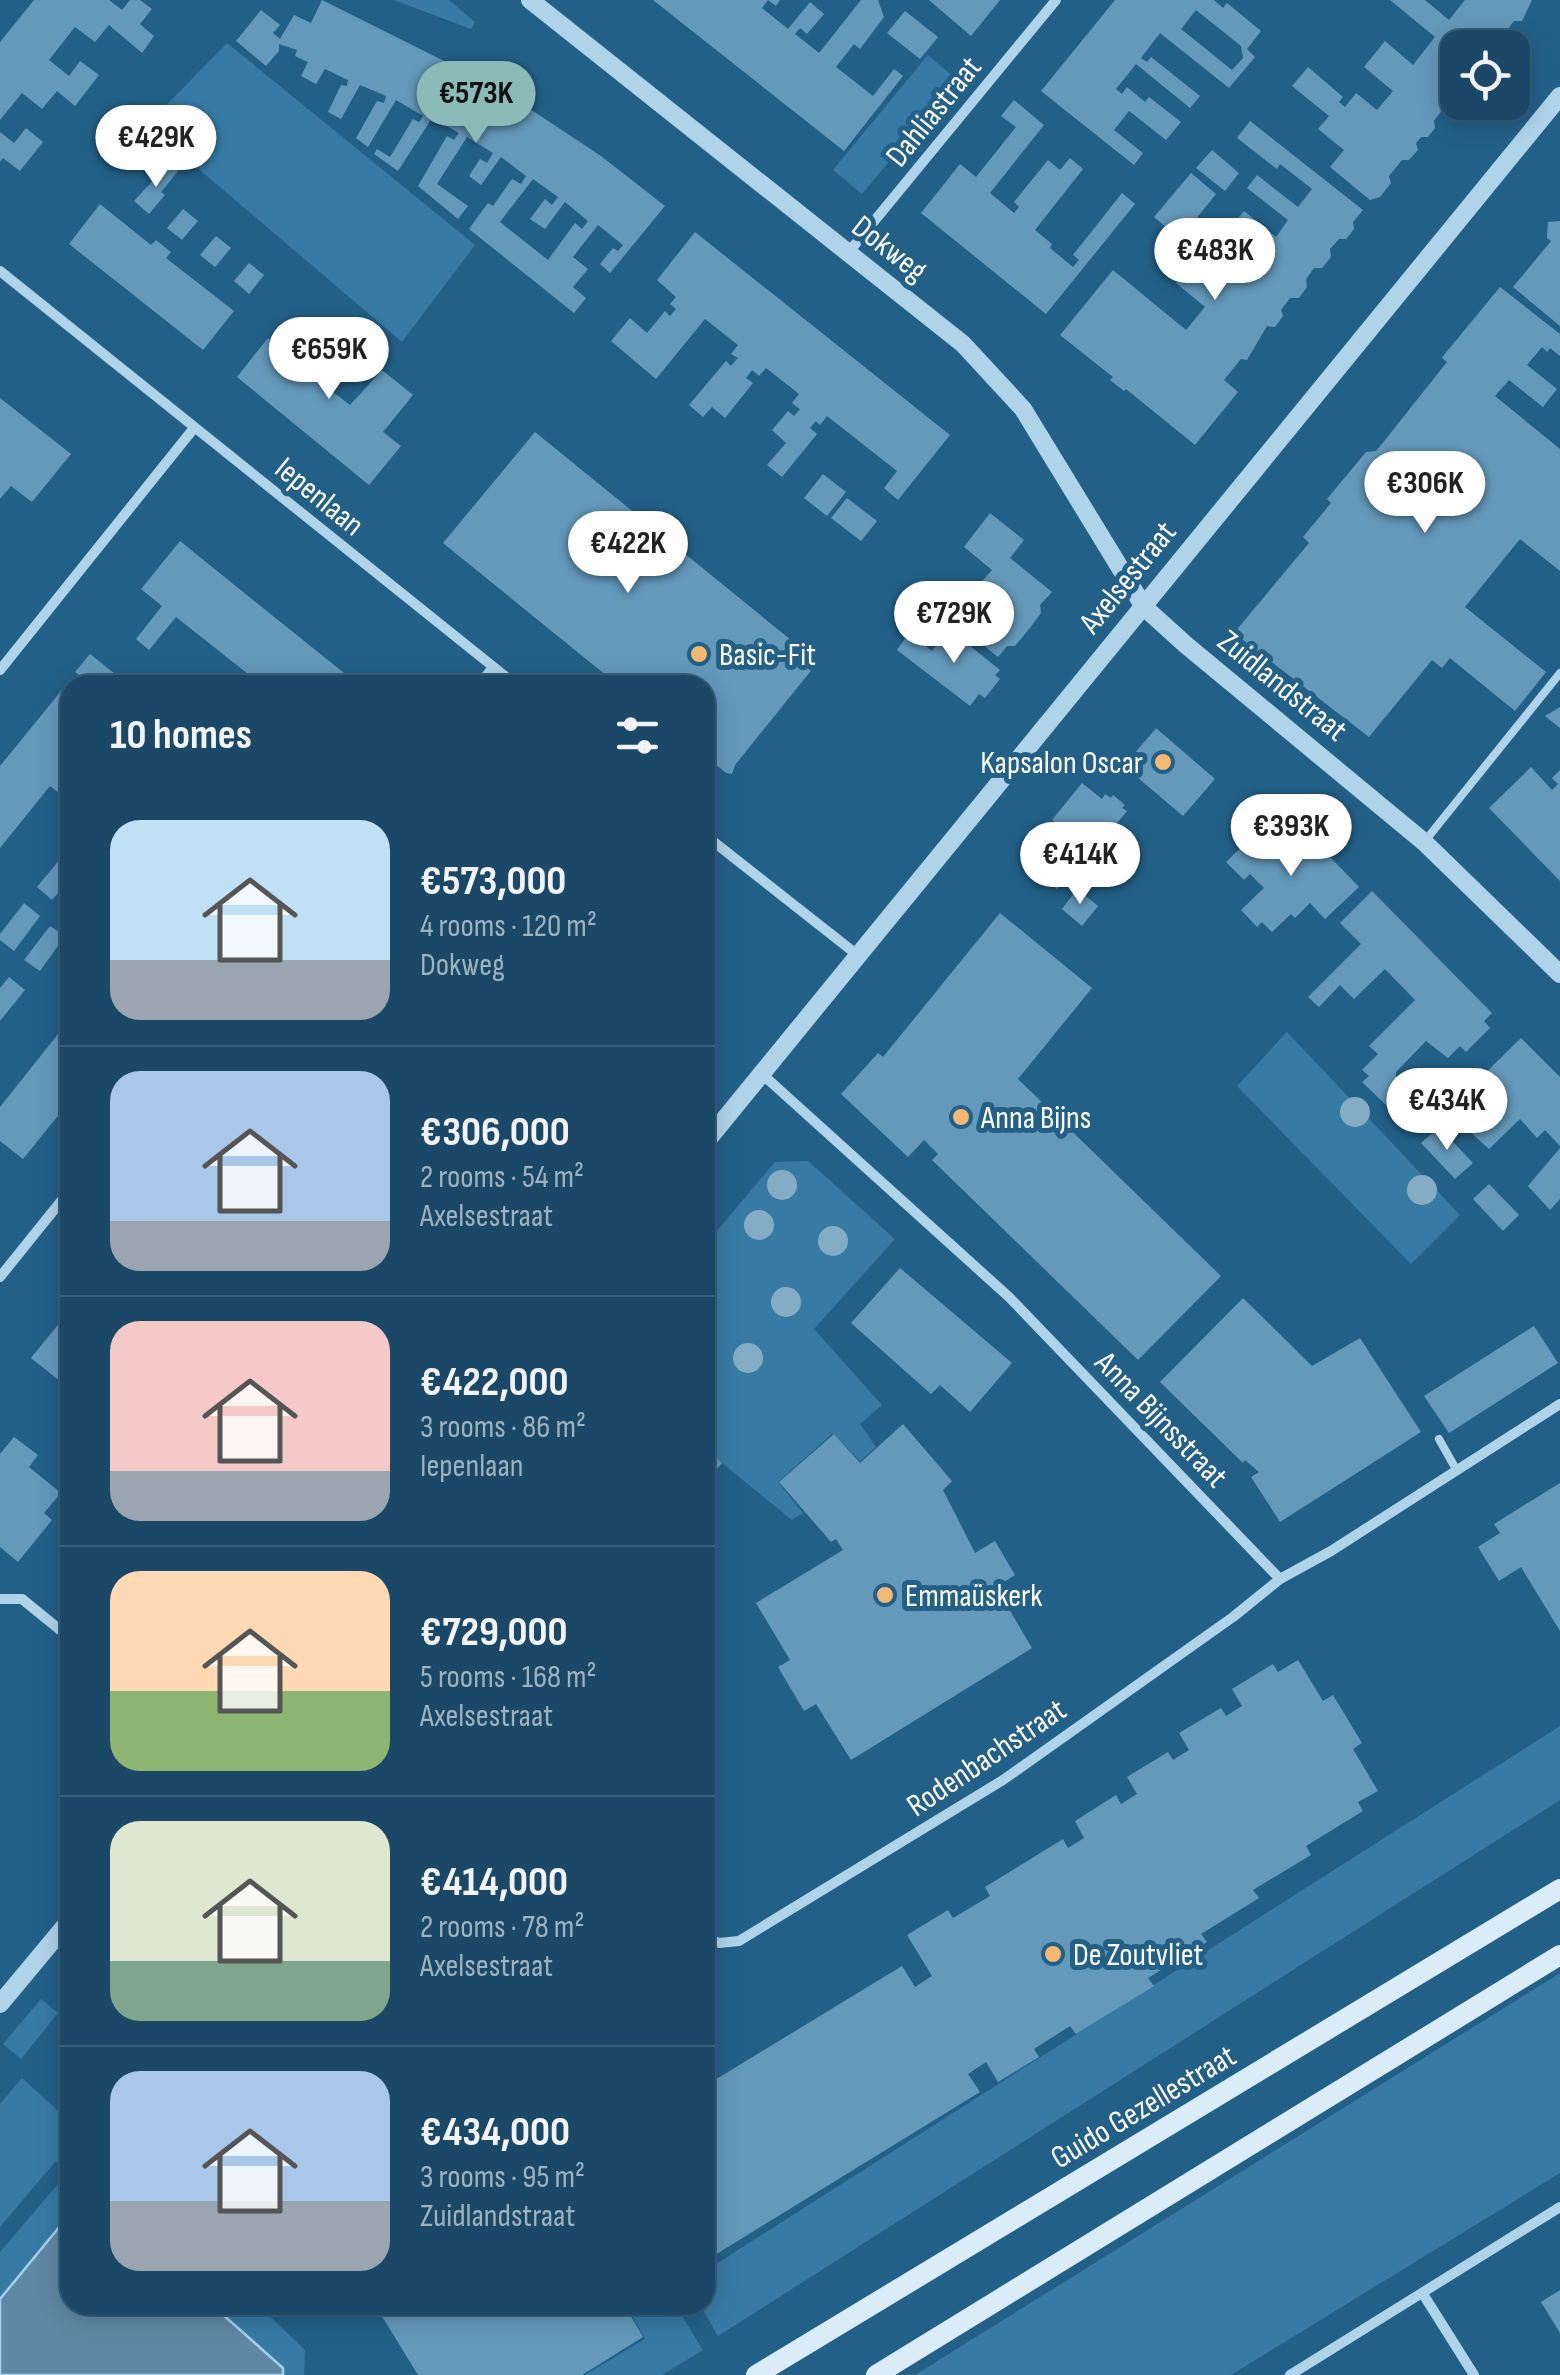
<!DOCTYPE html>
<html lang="en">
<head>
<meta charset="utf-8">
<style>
  body { margin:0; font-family:"Sofia Sans Condensed",sans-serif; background:#27526f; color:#f1f3f6; height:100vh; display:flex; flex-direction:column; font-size:38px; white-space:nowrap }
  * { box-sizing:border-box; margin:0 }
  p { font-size:32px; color:#9fb2bf }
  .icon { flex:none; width:55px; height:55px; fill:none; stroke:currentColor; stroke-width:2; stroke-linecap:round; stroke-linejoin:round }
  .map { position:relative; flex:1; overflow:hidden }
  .panel { position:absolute; left:60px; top:675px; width:655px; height:1640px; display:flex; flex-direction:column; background:#1a4866; border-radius:30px; box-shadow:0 5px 25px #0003,0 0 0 2px #38607a }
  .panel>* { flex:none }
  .controls { position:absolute; left:1440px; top:30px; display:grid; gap:20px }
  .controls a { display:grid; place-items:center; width:90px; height:90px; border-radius:20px; background:#1a4866; box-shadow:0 5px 25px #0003,0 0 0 2px #38607a; font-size:50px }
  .price { position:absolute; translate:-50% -85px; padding:0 22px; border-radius:35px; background:#fff; color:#222; font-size:32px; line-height:65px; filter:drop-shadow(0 2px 5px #0008) }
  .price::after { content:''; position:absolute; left:50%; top:60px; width:30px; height:22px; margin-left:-15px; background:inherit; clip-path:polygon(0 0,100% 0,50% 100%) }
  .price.active { background:#8bbbb9; color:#111 }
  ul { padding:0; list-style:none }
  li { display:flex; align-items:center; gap:30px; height:250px; padding:0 50px }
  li+li { border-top:2px solid #38607a }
  li span { display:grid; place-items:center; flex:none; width:280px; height:200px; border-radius:30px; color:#555 }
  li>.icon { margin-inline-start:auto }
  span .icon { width:120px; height:120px; fill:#fffc; stroke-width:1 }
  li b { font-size:42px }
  h2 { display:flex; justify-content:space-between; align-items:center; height:120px; padding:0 50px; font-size:42px }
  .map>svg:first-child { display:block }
  .green { fill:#377ba5 }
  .water { fill:#5f88a4; stroke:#a3d0ea; stroke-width:2.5 }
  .building { fill:#6499bb; fill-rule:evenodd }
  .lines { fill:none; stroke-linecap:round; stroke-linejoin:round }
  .service { stroke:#afd3e9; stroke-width:8 }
  .minor { stroke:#afd3e9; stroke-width:10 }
  .tertiary { stroke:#afd3e9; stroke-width:18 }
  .secondary { stroke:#d9ecf8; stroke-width:20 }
  .tree { fill:#84acc5 }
  .poi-dot { fill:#f4b872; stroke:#236088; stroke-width:4 }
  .labels { text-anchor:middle; stroke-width:10; stroke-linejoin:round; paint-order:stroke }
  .street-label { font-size:32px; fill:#fff; stroke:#236088 }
  .poi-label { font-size:32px; fill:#fff; stroke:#236088; text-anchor:start }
</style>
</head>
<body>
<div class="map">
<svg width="1560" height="2375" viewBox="0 0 1560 2375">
  <rect width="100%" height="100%" fill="#236088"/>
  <g class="green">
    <polygon points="394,0 449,0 475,22 471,29"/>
    <polygon points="227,43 475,245 402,342 147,125"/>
    <polygon points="928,55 957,80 862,194 833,170"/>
    <polygon points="1287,1032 1460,1215 1411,1264 1237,1086"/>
    <polygon points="808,1161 895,1239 814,1329 882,1405 860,1424 876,1447 860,1461 833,1433 778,1482 803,1513 792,1520 705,1449 705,1245 775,1162"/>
    <polygon points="1560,1726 1560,1800 718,2336 700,2305 705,2305 705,2271"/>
    <polygon points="1560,1973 1560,2173 1231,2375 915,2375"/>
    <polygon points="41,1999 58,2013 21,2059 3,2044"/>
    <polygon points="22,2078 70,2122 70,2160 55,2162 0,2227 0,2104"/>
    <polygon points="70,2176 70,2214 0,2299 0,2252 64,2177"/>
    <polygon points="212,2305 258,2305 305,2350 304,2375 283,2375 283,2367"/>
    <polygon points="645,2305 675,2305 703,2350 662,2375 585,2375 645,2339 631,2314"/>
  </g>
  <polygon class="water" points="70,2214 70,2305 212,2305 283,2368 283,2375 0,2375 0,2299"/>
  <g class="building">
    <polygon points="34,0 109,0 122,10 130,0 140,0 152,9 140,24 154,36 142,53 109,25 95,42 75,27 49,60 69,76 80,61 99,75 75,106 57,91 42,109 22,93 0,120 0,42"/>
    <path d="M322 0 498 88 601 156 665 206 610 273 600 264 613 248 618 251 623 245 598 225 573 257 588 269 573 287 586 298 574 313 469 229 488 203 493 206 512 179 521 184 526 176 501 157 481 185 469 176 480 159 487 163 493 153 467 137 437 184 468 206 458 219 418 186 447 136 454 140 459 133 432 118 398 171 374 154 377 149 390 157 413 119 419 122 423 116 396 100 368 147 356 138 377 101 384 103 386 96 360 85 341 119 328 112 341 85 347 86 348 80 325 69 316 84 301 76 308 62 295 56 297 50 279 44V51L266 66 236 41 261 10 280 25 273 33 280 39 294 15 311 23ZM533 179 558 197 552 205 545 199 530 219 545 229 565 202 588 221 582 229 575 223 548 260 500 222Z"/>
    <polygon points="653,0 780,0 776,6 768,0 762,8 788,29 810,2 824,14 807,34 800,28 795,34 819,53 861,0 878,0 884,17 860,49 854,44 836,67 873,96 894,69 903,76 844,151"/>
    <polygon points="929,0 1000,0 971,36"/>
    <path d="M1115 0H1214L1223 8 1227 3 1261 31 1247 49 1255 57 1229 88 1160 33 1141 58 1147 62 1151 57 1200 96 1190 108 1136 64 1116 89 1122 94 1127 87 1145 102 1149 97 1181 122 1166 140 1129 111 1114 130 1143 153 1134 165 1041 91ZM1196 10 1241 46 1243 58 1232 70 1181 29Z"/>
    <polygon points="1390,0 1425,0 1449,20 1465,0 1532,0 1522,21 1514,21 1504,34 1505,42 1501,48 1458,48 1458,101 1454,105 1446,105 1434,121 1435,128 1428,137 1421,137 1416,143 1418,150 1409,160 1402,160 1389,176 1391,183 1380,197 1370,200 1330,167 1344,150 1318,129 1329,116 1292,86 1308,67 1343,97 1339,102 1345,107 1356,93 1377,110 1393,91 1364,67 1385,41 1413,65 1435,37"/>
    <polygon points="905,11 938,37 920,59 887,33"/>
    <polygon points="1014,100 1044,125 990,193 1014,213 1019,207 1014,202 1048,160 1060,170 1070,158 1083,169 1035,230 1052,244 1050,248 1073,267 1079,260 1073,255 1122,193 1135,204 1046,314 921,213 960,164 976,177 1016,127 1001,116"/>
    <polygon points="1250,121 1363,210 1353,222 1354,229 1346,239 1339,239 1330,249 1331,257 1322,268 1314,268 1306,279 1307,287 1299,298 1290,298 1281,310 1283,316 1275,327 1267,326 1247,360 1241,359 1224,380 1238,392 1195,445 1126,389 1124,391 1110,380 1113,377 1060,335 1113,270 1186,330 1205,307 1176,283 1189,266 1205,278 1229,247 1252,266 1262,253 1231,227 1244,211 1276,237 1288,220 1247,188 1257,175 1298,207 1312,189 1280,164 1277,169 1237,138"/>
    <polygon points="26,128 43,142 20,171 3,158 0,162 0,132 14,143"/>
    <polygon points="1212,150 1239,173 1225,191 1196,168"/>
    <polygon points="169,163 178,171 161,192 165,195 149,214 134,201"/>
    <polygon points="1191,173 1216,194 1180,239 1154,217"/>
    <polygon points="100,204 151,245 156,240 171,252 166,258 234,311 203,350 69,244"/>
    <polygon points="183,209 198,221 182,240 167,228"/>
    <polygon points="1560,221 1560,326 1513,287 1551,241 1547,238 1548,222"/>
    <polygon points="695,232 950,435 898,500 884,488 897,471 827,416 820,425 816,421 810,428 817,434 782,477 767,465 786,443 772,430 788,411 794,416 800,409 792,403 799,394 766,368 759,376 752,370 746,378 753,383 725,418 712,407 703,417 689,405 726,361 731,366 738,358 731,354 738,345 705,319 656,379 611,341 630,318 647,333 665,311 670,316 676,309 670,304 676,297 657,280"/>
    <polygon points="216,236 231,248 215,267 200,255"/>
    <polygon points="249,263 264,275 249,294 234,281"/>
    <polygon points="1500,287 1560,334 1560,356 1550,348 1547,352 1542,347 1527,365 1557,389 1543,407 1509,380 1495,396 1560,449 1560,571 1520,539 1465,607 1546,672 1515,711 1450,658 1442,668 1432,660 1369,737 1234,633 1309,543 1303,537 1331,503 1327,499 1366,452 1376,451 1385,440 1447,362 1442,358 1444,355"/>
    <polygon points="316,317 346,340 331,359 315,346 301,365 333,392 350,405 382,370 413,395 383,432 401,446 369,485 237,377 268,338 284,351"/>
    <polygon points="0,398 71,454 32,502 11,486 0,499"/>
    <polygon points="535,432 818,662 735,765 732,774 726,773 705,756 705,685 618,685 443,543"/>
    <polygon points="823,474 846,492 827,516 804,498"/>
    <polygon points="847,498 877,521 861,541 831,518"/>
    <polygon points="990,513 1024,540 1010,558 1052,592 1040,605 1041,613 1030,628 1015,646 1007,646 998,657 923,597 935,582 964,605 978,586 992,570 964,547"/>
    <polygon points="180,541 248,596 359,685 262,685 176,617 149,650 136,639 162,606 141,589"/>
    <polygon points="949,629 1000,670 995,675 1000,679 985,698 979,694 970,706 897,650 909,633 932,651"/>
    <polygon points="90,654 129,685 92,685 75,672"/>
    <polygon points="66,685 70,688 70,790 64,797 50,786 0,848 0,766"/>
    <polygon points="1560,707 1560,728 1545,716"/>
    <polygon points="1156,728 1215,779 1183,816 1124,766"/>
    <polygon points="1531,767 1552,790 1558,784 1552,778 1560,770 1560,881 1489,808"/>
    <polygon points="1082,783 1102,799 1105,794 1111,798 1113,795 1125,805 1122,808 1127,811 1105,838 1126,855 1114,869 1091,849 1057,889 1029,866 1061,827 1052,820"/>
    <polygon points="1299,825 1359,887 1325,919 1310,903 1295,918 1291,914 1272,932 1262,922 1257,927 1241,910 1264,888 1250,874 1244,880 1226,862 1254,835 1272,851"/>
    <polygon points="70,847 70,879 52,900 37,887"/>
    <polygon points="1077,889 1098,906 1082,926 1062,909"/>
    <polygon points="1372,891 1492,1013 1484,1021 1490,1028 1466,1052 1460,1046 1448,1058 1426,1041 1396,1072 1396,1089 1391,1094 1392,1105 1389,1108 1362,1082 1369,1076 1362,1070 1378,1054 1369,1046 1415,1000 1385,969 1354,999 1340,985 1319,1007 1308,997 1361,944 1340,923"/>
    <polygon points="24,903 40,916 14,951 0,940 0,934"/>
    <polygon points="1000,913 1092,988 1018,1079 1221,1276 1138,1360 932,1160 938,1154 924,1140 908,1157 841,1094 878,1053 883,1057"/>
    <polygon points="50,926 65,936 40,971 24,960"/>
    <polygon points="9,977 25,990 0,1021 0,988"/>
    <polygon points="70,1019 70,1101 23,1159 0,1141 0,1107"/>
    <polygon points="1521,1038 1560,1077 1560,1146 1545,1130 1537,1138 1520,1119 1489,1149 1467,1129 1492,1105 1472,1086"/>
    <polygon points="1439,1127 1473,1163 1455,1179 1421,1143"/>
    <polygon points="1560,1148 1560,1199 1550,1210 1528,1186"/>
    <polygon points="1489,1184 1519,1215 1503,1231 1473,1199"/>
    <polygon points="900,1268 1012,1363 970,1412 940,1385 931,1394 851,1323"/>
    <polygon points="1243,1298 1312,1366 1360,1338 1421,1432 1280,1522 1251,1477 1259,1472 1245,1460 1243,1463 1160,1382"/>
    <polygon points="70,1310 70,1389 31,1358"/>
    <polygon points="1534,1326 1558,1363 1449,1433 1424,1396"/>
    <polygon points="903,1424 952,1481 943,1490 975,1553 995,1541 1015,1575 996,1587 1032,1648 851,1760 816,1704 804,1711 778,1667 790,1660 756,1603 843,1550 836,1539 831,1542 779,1482 834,1434 860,1463"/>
    <polygon points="14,1437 38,1455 29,1467 61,1493 44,1513 52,1520 18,1562 0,1547 0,1454"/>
    <polygon points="705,1449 722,1463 705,1483"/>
    <polygon points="1560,1483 1560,1631 1521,1567 1499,1581 1478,1547 1500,1533 1494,1524"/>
    <polygon points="1298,1660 1323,1701 1333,1695 1362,1743 1353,1749 1378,1791 1358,1802 1363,1811 1306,1846 1311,1855 1253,1890 1259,1898 1201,1934 1207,1942 1148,1978 1154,1986 1076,2034 1070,2026 1034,2049 1039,2057 998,2082 986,2062 968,2074 980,2092 705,2261 705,2086 902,1966 915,1987 932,1976 907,1935 948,1910 953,1918 990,1896 985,1887 1063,1839 1068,1848 1084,1838 1075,1821 1116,1795 1121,1804 1137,1794 1127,1777 1168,1752 1173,1760 1189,1750 1179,1733 1221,1708 1226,1716 1242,1706 1232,1689 1273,1664 1278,1672"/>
    <polygon points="1560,2290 1560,2333 1541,2302"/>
    <polygon points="375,2305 643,2305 629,2313 643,2337 582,2375 418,2375"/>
  </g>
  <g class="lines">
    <g class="service">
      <polyline points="1425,841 1560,673"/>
      <polyline points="1439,1439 1457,1471"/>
    </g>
    <g class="minor">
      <polyline points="848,253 1056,0"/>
      <polyline points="0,271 516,685"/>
      <polyline points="0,670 194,428"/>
      <polyline points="479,685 493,667"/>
      <polyline points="705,835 860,957"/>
      <polyline points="762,1074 1009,1297 1280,1579 1331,1551 1560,1404"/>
      <polyline points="0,1277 70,1190"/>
      <polyline points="0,1599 22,1599 70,1638"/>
      <polyline points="705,1937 719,1943 739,1941 1003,1780 1233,1617 1280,1579"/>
      <polyline points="1423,2294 1474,2375"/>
      <polyline points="1290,2375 1560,2207"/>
    </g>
    <g class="tertiary">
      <polyline points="530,0 963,344 1023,409 1144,607 1186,645 1424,842 1560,974"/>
      <polyline points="705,1143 1560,96"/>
      <polyline points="0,2004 70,1920"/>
    </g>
    <g class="secondary">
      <polyline points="756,2375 1560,1889"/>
      <polyline points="876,2375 1560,1955"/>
    </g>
  </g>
  <g class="tree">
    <circle cx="1355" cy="1112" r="15"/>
    <circle cx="782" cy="1185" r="15"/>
    <circle cx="1422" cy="1190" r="15"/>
    <circle cx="759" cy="1225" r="15"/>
    <circle cx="833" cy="1241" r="15"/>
    <circle cx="786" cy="1302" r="15"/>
    <circle cx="748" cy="1358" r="15"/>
  </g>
  <g class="poi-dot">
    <circle cx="699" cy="654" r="10"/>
    <circle cx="1163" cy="762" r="10"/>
    <circle cx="961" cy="1117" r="10"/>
    <circle cx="885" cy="1595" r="10"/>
    <circle cx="1053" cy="1954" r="10"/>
  </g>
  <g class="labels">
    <g class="street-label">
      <text transform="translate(933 111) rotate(-51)" y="11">Dahliastraat</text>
      <text transform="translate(890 248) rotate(38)" y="11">Dokweg</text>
      <text transform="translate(320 496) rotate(39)" y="11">Iepenlaan</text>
      <text transform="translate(1127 577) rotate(-51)" y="11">Axelsestraat</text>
      <text transform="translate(1283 685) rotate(39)" y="11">Zuidlandstraat</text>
      <text transform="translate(1162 1419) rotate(46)" y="11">Anna Bijnsstraat</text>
      <text transform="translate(986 1757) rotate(-34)" y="11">Rodenbachstraat</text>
      <text transform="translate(1143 2106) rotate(-31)" y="11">Guido Gezellestraat</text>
    </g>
    <g class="poi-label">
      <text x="719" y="665">Basic-Fit</text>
      <text x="1143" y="773" text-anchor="end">Kapsalon Oscar</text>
      <text x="981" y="1128">Anna Bijns</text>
      <text x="905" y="1606">Emmaüskerk</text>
      <text x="1073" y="1965">De Zoutvliet</text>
    </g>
  </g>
</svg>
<div class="controls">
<a><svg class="icon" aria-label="locate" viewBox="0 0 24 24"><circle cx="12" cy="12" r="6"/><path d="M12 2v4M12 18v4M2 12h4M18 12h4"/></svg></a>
</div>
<b class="price active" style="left:476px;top:146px">€573K</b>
<b class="price" style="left:156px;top:190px">€429K</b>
<b class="price" style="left:1215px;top:303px">€483K</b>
<b class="price" style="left:329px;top:402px">€659K</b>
<b class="price" style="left:1425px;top:536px">€306K</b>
<b class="price" style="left:628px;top:596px">€422K</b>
<b class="price" style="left:954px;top:666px">€729K</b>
<b class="price" style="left:1291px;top:879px">€393K</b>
<b class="price" style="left:1080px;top:907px">€414K</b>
<b class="price" style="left:1447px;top:1153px">€434K</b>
<section class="panel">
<h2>10 homes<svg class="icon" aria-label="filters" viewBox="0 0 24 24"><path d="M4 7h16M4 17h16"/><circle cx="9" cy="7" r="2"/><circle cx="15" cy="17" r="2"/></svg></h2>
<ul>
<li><span style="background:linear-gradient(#bfe0f5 70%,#9aa5b1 0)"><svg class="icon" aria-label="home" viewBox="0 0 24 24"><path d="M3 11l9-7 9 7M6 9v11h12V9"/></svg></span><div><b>€573,000</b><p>4 rooms · 120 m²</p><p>Dokweg</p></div></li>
<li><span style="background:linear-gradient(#a9c7e8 75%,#9aa5b1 0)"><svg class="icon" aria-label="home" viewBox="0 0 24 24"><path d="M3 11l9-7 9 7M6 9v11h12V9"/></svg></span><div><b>€306,000</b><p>2 rooms · 54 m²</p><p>Axelsestraat</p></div></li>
<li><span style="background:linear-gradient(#f6c9c9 75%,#9aa5b1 0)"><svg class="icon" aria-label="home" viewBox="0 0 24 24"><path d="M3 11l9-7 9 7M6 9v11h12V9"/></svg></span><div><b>€422,000</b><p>3 rooms · 86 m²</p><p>Iepenlaan</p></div></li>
<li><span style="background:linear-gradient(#ffd9b3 60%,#8fb573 0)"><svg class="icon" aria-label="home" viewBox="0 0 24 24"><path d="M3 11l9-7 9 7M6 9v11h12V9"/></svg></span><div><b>€729,000</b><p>5 rooms · 168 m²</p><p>Axelsestraat</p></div></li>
<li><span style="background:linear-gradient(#dfe7d0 70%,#7fa58c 0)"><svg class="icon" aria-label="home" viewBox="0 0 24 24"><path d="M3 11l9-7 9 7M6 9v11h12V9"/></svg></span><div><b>€414,000</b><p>2 rooms · 78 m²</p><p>Axelsestraat</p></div></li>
<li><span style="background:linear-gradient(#a9c7e8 65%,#9aa5b1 0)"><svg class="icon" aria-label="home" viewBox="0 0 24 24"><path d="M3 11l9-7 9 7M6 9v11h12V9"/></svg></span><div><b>€434,000</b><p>3 rooms · 95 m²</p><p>Zuidlandstraat</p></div></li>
</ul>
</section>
</div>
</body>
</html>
